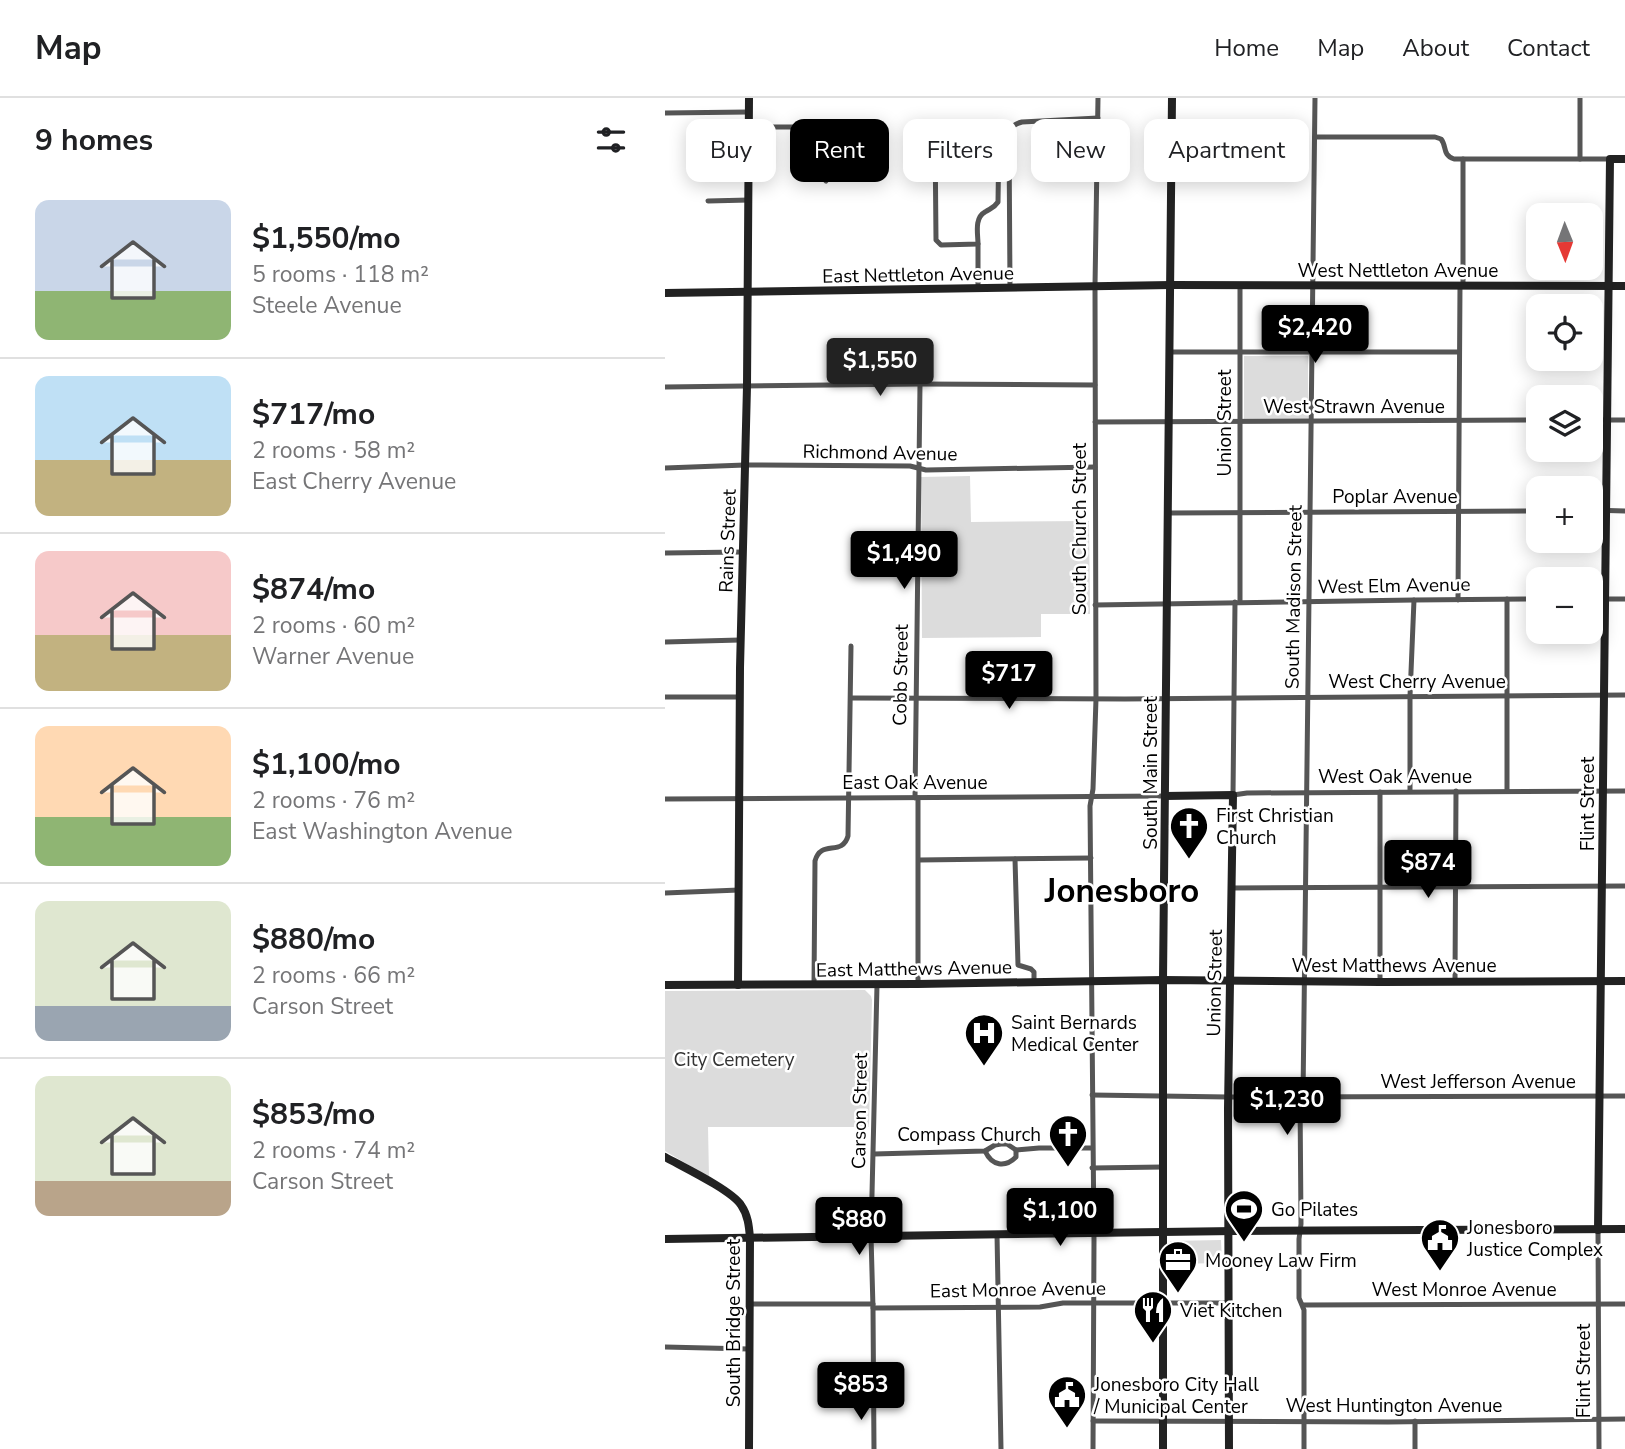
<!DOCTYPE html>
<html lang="en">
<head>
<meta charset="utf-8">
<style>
  body { margin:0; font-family:"Nunito Sans",sans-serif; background:#f2f2f2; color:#202124; height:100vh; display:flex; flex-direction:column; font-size:26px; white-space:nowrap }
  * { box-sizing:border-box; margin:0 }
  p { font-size:23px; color:#757577 }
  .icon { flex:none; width:38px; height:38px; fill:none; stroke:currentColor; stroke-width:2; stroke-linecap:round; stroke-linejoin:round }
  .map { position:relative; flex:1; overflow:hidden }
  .details { display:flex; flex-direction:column; background:#fff; width:665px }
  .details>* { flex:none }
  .banner { position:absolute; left:21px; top:21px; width:665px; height:63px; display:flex; gap:14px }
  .needle { width:46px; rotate:179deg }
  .fabs { position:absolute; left:861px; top:105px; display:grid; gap:14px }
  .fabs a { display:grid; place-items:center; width:77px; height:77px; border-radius:14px; background:#fff; box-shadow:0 4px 18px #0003; font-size:35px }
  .price { position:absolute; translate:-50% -60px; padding:0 16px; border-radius:7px; background:#000; color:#fff; font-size:23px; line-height:46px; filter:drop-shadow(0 2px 4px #0008) }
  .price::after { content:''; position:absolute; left:50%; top:42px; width:21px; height:16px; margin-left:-10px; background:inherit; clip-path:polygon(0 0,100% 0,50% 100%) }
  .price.selected { background:#222; color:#fff }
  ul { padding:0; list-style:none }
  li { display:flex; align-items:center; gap:21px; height:175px; padding:0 35px }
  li+li { border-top:2px solid #e0e0e0 }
  li span { display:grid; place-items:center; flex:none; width:196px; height:140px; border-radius:14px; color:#555 }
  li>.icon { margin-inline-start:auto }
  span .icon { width:84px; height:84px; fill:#fffc; stroke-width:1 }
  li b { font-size:30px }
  h2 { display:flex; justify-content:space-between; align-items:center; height:84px; padding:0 35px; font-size:30px }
  .chip { padding:0 24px; border-radius:14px; background:#fff; box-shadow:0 4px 18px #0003; font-size:24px; line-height:63px }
  .chip.selected { background:#000; color:#fff }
  header { display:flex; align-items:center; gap:42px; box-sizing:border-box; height:98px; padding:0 35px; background:#fff; border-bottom:2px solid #e0e0e0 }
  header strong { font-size:33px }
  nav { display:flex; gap:38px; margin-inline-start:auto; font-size:24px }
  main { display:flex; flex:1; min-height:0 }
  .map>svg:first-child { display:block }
  .green { fill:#dcdcdc }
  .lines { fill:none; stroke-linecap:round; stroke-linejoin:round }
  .street { stroke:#555; stroke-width:5 }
  .secondary { stroke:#222; stroke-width:8 }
  .labels { text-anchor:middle; stroke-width:5; stroke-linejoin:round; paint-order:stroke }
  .street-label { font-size:19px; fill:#000; stroke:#fff }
  .poi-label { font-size:19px; fill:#000; stroke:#fff; text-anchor:start }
  .park-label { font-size:19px; fill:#333; stroke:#fff }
  .town-label { font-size:33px; font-weight:bold; fill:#000; stroke:#fff }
</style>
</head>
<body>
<header>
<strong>Map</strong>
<nav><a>Home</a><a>Map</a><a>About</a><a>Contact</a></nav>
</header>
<main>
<section class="details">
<h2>9 homes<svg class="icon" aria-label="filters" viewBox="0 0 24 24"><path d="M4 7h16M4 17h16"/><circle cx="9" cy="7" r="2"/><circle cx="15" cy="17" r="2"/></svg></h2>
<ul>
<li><span style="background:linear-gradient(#c9d6e8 65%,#8fb573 0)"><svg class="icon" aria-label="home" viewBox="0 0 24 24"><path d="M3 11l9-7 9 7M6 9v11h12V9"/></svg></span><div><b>$1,550/mo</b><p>5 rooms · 118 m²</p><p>Steele Avenue</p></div></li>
<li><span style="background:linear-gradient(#bfe0f5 60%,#c2b280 0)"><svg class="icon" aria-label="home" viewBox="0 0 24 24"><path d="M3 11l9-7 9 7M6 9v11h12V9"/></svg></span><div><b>$717/mo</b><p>2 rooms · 58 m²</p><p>East Cherry Avenue</p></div></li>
<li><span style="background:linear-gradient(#f6c9c9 60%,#c2b280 0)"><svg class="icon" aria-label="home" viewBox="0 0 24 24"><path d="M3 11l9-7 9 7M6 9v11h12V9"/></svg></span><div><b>$874/mo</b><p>2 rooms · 60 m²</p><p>Warner Avenue</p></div></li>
<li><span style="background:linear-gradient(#ffd9b3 65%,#8fb573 0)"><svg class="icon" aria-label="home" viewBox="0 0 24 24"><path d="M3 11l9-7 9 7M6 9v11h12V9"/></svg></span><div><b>$1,100/mo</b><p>2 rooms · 76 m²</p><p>East Washington Avenue</p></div></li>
<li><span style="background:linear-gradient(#dfe7d0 75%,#9aa5b1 0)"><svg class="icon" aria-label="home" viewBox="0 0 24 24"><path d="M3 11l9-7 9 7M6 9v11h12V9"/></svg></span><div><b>$880/mo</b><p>2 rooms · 66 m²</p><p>Carson Street</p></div></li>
<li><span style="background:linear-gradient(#dfe7d0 75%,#b9a48a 0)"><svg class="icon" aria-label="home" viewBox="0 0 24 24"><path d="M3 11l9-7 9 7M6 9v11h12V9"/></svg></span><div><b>$853/mo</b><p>2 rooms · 74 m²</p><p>Carson Street</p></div></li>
</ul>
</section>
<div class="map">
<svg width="960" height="1351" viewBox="0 0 960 1351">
  <rect width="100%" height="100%" fill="#fff"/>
  <g class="green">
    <rect x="579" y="258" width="64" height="63"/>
    <polygon points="305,378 306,424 424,423 425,516 376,516 376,539 257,540 256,379"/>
    <polygon points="200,892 206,898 207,902 204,1029 43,1029 44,1079 0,1053 0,893"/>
    <polygon points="556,1142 557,1165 505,1166 505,1143"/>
  </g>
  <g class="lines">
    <g class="street">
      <polyline points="915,0 915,61"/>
      <polyline points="0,15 84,14"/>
      <path d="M326 27 330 30 334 36 333 104C329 110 326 110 320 114 309 120 313 136 313 146L276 147 271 142 270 34 278 28Z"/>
      <path d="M84 29H156C160 30 164 30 166 33 174 44 167 73 161 83"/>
      <path d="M650 39H770L776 41C782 48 777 57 789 61H945"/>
      <polyline points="43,103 84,102"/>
      <polyline points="313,146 313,191"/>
      <polyline points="798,187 798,61"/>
      <path d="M345 190 344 36C346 29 349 26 357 24L433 20"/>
      <polyline points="505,254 794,254"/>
      <polyline points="0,289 255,286 430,287"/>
      <polyline points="926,322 960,322"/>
      <polyline points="430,324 873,322"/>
      <polyline points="0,370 80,367 245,368 261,372 430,369"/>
      <polyline points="926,412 960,413"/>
      <polyline points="504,415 873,413"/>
      <polyline points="0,455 77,454"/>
      <polyline points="926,501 960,501"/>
      <polyline points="793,502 795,187"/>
      <polyline points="570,504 568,697 582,695 960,693"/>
      <polyline points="575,504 575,188"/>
      <polyline points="430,507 749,502 873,501"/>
      <polyline points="0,544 75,542"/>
      <polyline points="0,599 74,599"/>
      <polyline points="186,600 460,601 960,597"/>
      <polyline points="745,693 745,598 749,502"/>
      <polyline points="842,693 842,501"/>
      <polyline points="250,700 255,286"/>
      <polyline points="0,701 500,698"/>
      <polyline points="350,761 353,867 366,871 369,874 369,884"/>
      <polyline points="254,762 426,760"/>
      <polyline points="566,790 960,788"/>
      <polyline points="0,795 74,792"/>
      <polyline points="790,883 791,693"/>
      <polyline points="715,884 715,694"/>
      <polyline points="253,886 253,700"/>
      <path d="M149 887 150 763C156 741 177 759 183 738L186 548"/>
      <polyline points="427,997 563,999 960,998"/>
      <polyline points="635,999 636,1126 634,1141 634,1200 639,1212 639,1351"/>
      <polyline points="638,999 650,0"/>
      <path d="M320 1053C327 1068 340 1070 351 1059V1052"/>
      <polyline points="209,1056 320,1053 330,1047 336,1046 342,1046 351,1052 374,1050 427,1050"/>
      <polyline points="427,1070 498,1069"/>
      <polyline points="933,1132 934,1351"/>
      <polyline points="332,1136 336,1351"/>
      <polyline points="85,1206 208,1206"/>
      <polyline points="638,1207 960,1206"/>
      <polyline points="208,1210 375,1209 398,1205 563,1205"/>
      <polyline points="0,1249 84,1251"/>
      <polyline points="428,1323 723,1324 960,1321"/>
      <polyline points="209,1351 208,1210 206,1138 212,887"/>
      <polyline points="428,1351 429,1142 425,708 428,691 431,601 430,188 433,0"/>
      <polyline points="750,1351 750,1323"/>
    </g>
    <g class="secondary">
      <polyline points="0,195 506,187 960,188"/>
      <polyline points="500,698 568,697 563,1010 564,1351"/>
      <polyline points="0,887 253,886 498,882 715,884 960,883"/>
      <polyline points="73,887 75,570 82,288 84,0"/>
      <path d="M0 1059C18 1069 66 1092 76 1107 83 1117 84 1128 85 1140L84 1351"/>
      <polyline points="933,1132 945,61 960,61"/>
      <polyline points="0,1141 570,1133 960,1131"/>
      <polyline points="498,1351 498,882 507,0"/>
    </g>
  </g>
  <defs>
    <g id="church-pin" transform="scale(2.0125)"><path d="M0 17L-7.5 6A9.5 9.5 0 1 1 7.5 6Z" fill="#000" stroke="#fff"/><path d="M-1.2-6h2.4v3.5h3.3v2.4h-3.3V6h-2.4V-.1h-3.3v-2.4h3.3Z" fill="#fff"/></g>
    <g id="hospital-pin" transform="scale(2.0125)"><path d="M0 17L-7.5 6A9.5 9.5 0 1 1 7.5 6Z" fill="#000" stroke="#fff"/><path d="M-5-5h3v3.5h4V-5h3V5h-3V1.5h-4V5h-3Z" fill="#fff"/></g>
    <g id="stadium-pin" transform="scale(2.0125)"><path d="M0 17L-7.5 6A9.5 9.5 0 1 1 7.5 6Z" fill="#000" stroke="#fff"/><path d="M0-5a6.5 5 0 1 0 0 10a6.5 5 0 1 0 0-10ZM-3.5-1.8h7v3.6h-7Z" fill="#fff"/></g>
    <g id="civic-pin" transform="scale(2.0125)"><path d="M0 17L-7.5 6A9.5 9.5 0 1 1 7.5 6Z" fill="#000" stroke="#fff"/><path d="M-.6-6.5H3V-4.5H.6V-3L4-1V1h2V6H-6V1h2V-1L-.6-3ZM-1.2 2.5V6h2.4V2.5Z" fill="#fff"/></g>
    <g id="office-pin" transform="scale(2.0125)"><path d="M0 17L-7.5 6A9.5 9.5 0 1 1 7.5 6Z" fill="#000" stroke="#fff"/><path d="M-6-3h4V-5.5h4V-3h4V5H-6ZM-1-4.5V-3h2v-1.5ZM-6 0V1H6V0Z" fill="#fff"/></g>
    <g id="restaurant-pin" transform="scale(2.0125)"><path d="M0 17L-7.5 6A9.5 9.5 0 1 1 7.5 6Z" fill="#000" stroke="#fff"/><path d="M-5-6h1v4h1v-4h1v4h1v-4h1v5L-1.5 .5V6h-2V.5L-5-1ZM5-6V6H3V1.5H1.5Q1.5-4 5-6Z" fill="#fff"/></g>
  </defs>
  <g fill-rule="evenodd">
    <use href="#church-pin" x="524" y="728"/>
    <use href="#hospital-pin" x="319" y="935"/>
    <use href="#church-pin" x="403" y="1036"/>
    <use href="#stadium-pin" x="579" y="1111"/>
    <use href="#civic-pin" x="775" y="1140"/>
    <use href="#office-pin" x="513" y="1162"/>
    <use href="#restaurant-pin" x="488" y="1212"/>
    <use href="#civic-pin" x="402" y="1297"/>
  </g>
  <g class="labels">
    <g class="street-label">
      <text x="733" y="179">West Nettleton Avenue</text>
      <text transform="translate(253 176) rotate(-1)" y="7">East Nettleton Avenue</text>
      <text x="689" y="315">West Strawn Avenue</text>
      <text transform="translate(559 325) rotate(-90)" y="7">Union Street</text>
      <text transform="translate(215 354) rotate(1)" y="7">Richmond Avenue</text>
      <text x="730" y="405">Poplar Avenue</text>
      <text transform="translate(414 431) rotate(-90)" y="7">South Church Street</text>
      <text transform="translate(62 443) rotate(-88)" y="7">Rains Street</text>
      <text transform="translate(729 487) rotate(-1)" y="7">West Elm Avenue</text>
      <text transform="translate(628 499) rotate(-89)" y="7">South Madison Street</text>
      <text transform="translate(235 577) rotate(-89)" y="7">Cobb Street</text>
      <text x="752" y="590">West Cherry Avenue</text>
      <text transform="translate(485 675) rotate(-90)" y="7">South Main Street</text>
      <text x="730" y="685">West Oak Avenue</text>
      <text x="250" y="691">East Oak Avenue</text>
      <text transform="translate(922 706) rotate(-90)" y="7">Flint Street</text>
      <text x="729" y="874">West Matthews Avenue</text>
      <text transform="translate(249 870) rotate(-1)" y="7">East Matthews Avenue</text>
      <text transform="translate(549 885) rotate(-89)" y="7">Union Street</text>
      <text x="813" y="990">West Jefferson Avenue</text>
      <text transform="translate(194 1013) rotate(-89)" y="7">Carson Street</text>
      <text transform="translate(353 1191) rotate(-1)" y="7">East Monroe Avenue</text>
      <text x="799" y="1198">West Monroe Avenue</text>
      <text transform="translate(68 1225) rotate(-90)" y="7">South Bridge Street</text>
      <text transform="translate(918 1273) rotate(-90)" y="7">Flint Street</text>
      <text x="729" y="1314">West Huntington Avenue</text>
    </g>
    <g class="poi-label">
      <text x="551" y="724">First Christian<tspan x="551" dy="22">Church</tspan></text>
      <text x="346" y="931">Saint Bernards<tspan x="346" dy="22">Medical Center</tspan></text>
      <text x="376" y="1043" text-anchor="end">Compass Church</text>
      <text x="606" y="1118">Go Pilates</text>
      <text x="802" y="1136">Jonesboro<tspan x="802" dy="22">Justice Complex</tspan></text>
      <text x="540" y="1169">Mooney Law Firm</text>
      <text x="515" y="1219">Viet Kitchen</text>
      <text x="429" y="1293">Jonesboro City Hall<tspan x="429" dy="22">/ Municipal Center</tspan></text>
    </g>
    <g class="park-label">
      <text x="69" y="968">City Cemetery</text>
    </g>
    <g class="town-label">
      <text x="457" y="804">Jonesboro</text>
    </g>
  </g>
</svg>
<div class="fabs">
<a><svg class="needle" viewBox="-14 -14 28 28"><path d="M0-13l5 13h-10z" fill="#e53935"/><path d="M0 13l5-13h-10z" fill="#757577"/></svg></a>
<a><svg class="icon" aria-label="locate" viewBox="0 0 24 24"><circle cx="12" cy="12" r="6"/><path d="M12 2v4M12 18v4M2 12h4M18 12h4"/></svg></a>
<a><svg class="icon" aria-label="layers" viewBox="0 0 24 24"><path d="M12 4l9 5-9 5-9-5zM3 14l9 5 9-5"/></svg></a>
<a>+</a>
<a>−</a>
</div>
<b class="price" style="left:650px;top:267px">$2,420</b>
<b class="price selected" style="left:215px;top:300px">$1,550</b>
<b class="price" style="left:239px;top:493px">$1,490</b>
<b class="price" style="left:344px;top:613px">$717</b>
<b class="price" style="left:763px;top:802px">$874</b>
<b class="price" style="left:622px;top:1039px">$1,230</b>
<b class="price" style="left:395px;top:1150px">$1,100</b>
<b class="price" style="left:194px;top:1159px">$880</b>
<b class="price" style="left:196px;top:1324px">$853</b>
<div class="banner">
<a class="chip">Buy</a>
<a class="chip selected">Rent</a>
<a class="chip">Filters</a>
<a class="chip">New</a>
<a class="chip">Apartment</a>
</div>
</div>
</main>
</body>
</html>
